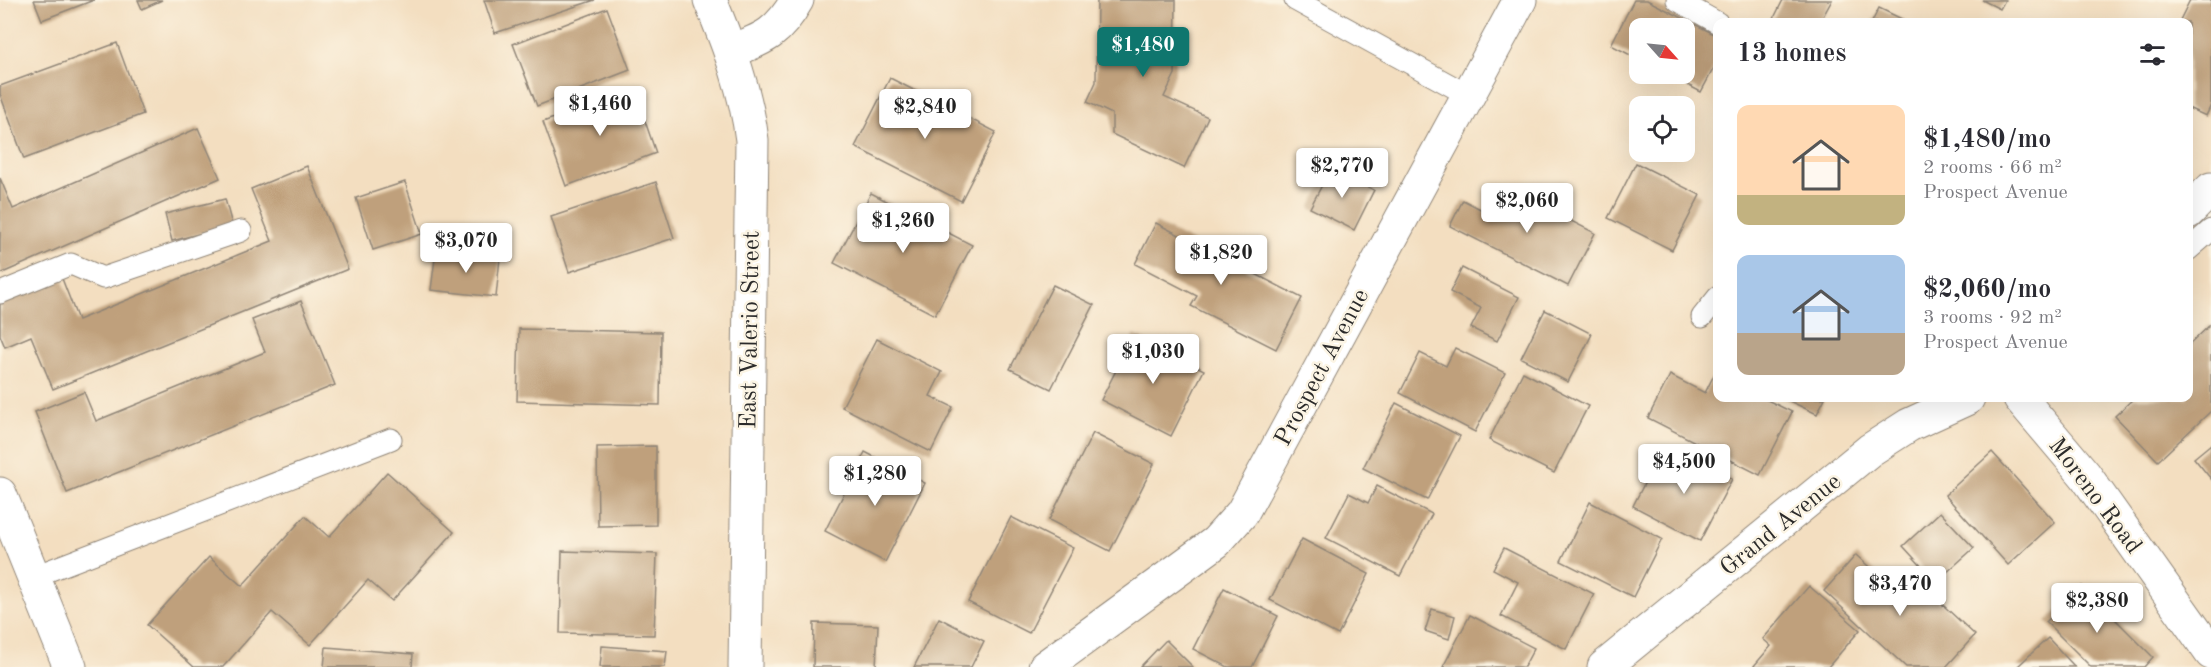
<!DOCTYPE html>
<html lang="en">
<head>
<meta charset="utf-8">
<style>
  body { margin:0; font-family:"Old Standard TT",serif; background:#f2f2f3; color:#2b2b33; height:100vh; display:flex; flex-direction:column; font-size:22px; white-space:nowrap }
  * { box-sizing:border-box; margin:0 }
  p { font-size:20px; color:#7c7c81 }
  .icon { flex:none; width:33px; height:33px; fill:none; stroke:currentColor; stroke-width:2; stroke-linecap:round; stroke-linejoin:round }
  .map { position:relative; flex:1; overflow:hidden }
  .sheet { position:absolute; left:1713px; top:18px; width:480px; height:384px; display:flex; flex-direction:column; background:#fff; border-radius:12px; box-shadow:0 6px 24px #0002 }
  .sheet>* { flex:none }
  .needle { width:39px; rotate:117deg }
  .controls { position:absolute; left:1629px; top:18px; display:grid; gap:12px }
  .controls a { display:grid; place-items:center; width:66px; height:66px; border-radius:12px; background:#fff; box-shadow:0 6px 24px #0002; font-size:30px }
  .price { position:absolute; translate:-50% -51px; padding:0 14px; border-radius:6px; background:#fff; color:#222; font-size:20px; line-height:39px; filter:drop-shadow(0 2px 3px #0008) }
  .price::after { content:''; position:absolute; left:50%; top:36px; width:18px; height:14px; margin-left:-9px; background:inherit; clip-path:polygon(0 0,100% 0,50% 100%) }
  .price.selected { background:#0f766e; color:#fff }
  ul { padding:0; list-style:none }
  li { display:flex; align-items:center; gap:18px; height:150px; padding:0 24px }
  li span { display:grid; place-items:center; flex:none; width:168px; height:120px; border-radius:12px; color:#555 }
  li>.icon { margin-inline-start:auto }
  span .icon { width:72px; height:72px; fill:#fffc; stroke-width:1 }
  li b { font-size:26px }
  h2 { display:flex; justify-content:space-between; align-items:center; height:72px; padding:0 24px; font-size:26px }
  .map>svg:first-child { display:block }
  .building { fill:#bfa07b }
  .lines { fill:none; stroke-linecap:round; stroke-linejoin:round }
  .lane-casing { stroke:#8f8476; stroke-width:23 }
  .street-casing { stroke:#8f8476; stroke-width:35 }
  .lane { stroke:#fff; stroke-width:21 }
  .street { stroke:#fff; stroke-width:33 }
  .labels { text-anchor:middle; stroke-width:5; stroke-linejoin:round; paint-order:stroke }
  .street-label { font-size:24px; fill:#2b2b2b; stroke:#fcf5e5 }
</style>
</head>
<body>
<div class="map">
<svg width="2211" height="667" viewBox="0 0 2211 667">
  <rect width="100%" height="100%" fill="#fcf5e5"/>
  <filter id="ink" filterUnits="userSpaceOnUse"><feTurbulence type="fractalNoise" baseFrequency=".0167" numOctaves="2"/><feDisplacementMap in="SourceGraphic" scale="12" xChannelSelector="R" yChannelSelector="G"/><feConvolveMatrix kernelMatrix="1 2 1 2 8 2 1 2 1" color-interpolation-filters="sRGB"/></filter>
  <filter id="wash" filterUnits="userSpaceOnUse"><feTurbulence type="fractalNoise" baseFrequency=".008" numOctaves="4" result="noise"/><feDisplacementMap in="SourceGraphic" scale="24" xChannelSelector="R" yChannelSelector="G"/><feGaussianBlur stdDeviation="1.35" result="paint"/><feColorMatrix in="noise" values="0 0 0 0 0 0 0 0 0 0 0 0 0 0 0 0 0 1.4 0 .05"/><feComposite in="paint" operator="in"/></filter>
  <g filter="url(#wash)">
    <rect width="100%" height="100%" fill="#f3dec0"/>
    <g id="blocks">
      <g class="building">
        <polygon points="34,0 94,0 42,20"/>
        <polygon points="138,0 162,0 142,9"/>
        <polygon points="484,0 595,0 495,33"/>
        <polygon points="1097,0 1176,0 1175,74 1164,97 1208,117 1184,168 1112,134 1112,114 1087,102 1096,82"/>
        <polygon points="1634,0 1647,0 1718,36 1718,60 1701,92 1666,74 1684,74 1684,28 1640,28 1640,60 1611,45"/>
        <polygon points="1783,0 1832,0 1820,22 1772,22"/>
        <polygon points="1982,0 2005,0 2000,9"/>
        <polygon points="2190,0 2211,0 2211,105 2206,116 2188,108 2188,22 2179,22"/>
        <polygon points="607,8 630,70 537,106 513,44"/>
        <polygon points="1879,8 1908,22 1872,22"/>
        <polygon points="117,43 143,114 24,159 0,94 0,86"/>
        <polygon points="890,78 996,132 961,201 855,147"/>
        <polygon points="634,89 656,153 566,186 543,122"/>
        <polygon points="198,128 220,178 0,274 0,178 13,209"/>
        <polygon points="1636,163 1700,195 1672,250 1608,218"/>
        <polygon points="307,166 348,269 53,389 31,336 5,347 0,335 0,301 61,276 78,320 272,241 251,189"/>
        <polygon points="1331,168 1374,190 1354,230 1310,208"/>
        <polygon points="405,182 422,234 373,250 356,198"/>
        <polygon points="656,182 674,238 569,272 551,217"/>
        <polygon points="1500,185 1595,233 1568,286 1450,226 1463,200 1486,212"/>
        <polygon points="871,193 972,245 935,315 834,263"/>
        <polygon points="225,199 232,225 172,241 165,214"/>
        <polygon points="1156,223 1302,298 1276,349 1191,306 1197,296 1135,264"/>
        <polygon points="436,251 500,258 496,297 431,290"/>
        <polygon points="1462,268 1519,297 1497,341 1471,328 1481,308 1450,292"/>
        <polygon points="1053,285 1094,305 1051,389 1010,369"/>
        <polygon points="301,301 335,385 67,493 35,412 84,392 96,421 265,352 252,320"/>
        <polygon points="1545,310 1592,334 1568,382 1521,358"/>
        <polygon points="2211,324 2211,411 2158,461 2115,416 2134,398 2188,398 2188,346"/>
        <polygon points="519,329 661,332 660,405 517,401"/>
        <polygon points="1134,335 1204,370 1171,436 1101,400"/>
        <polygon points="877,339 942,372 930,396 953,407 931,452 842,407"/>
        <polygon points="1455,348 1505,373 1475,432 1400,393 1420,353 1446,366"/>
        <polygon points="1523,372 1588,406 1554,473 1489,440"/>
        <polygon points="1715,373 1718,374 1718,398 1763,398 1792,412 1760,475 1648,418 1670,375 1705,393"/>
        <polygon points="1783,398 1825,398 1817,414"/>
        <polygon points="1396,403 1460,436 1427,500 1363,468"/>
        <polygon points="1093,433 1154,464 1110,551 1049,520"/>
        <polygon points="2211,444 2211,479 2194,458"/>
        <polygon points="656,446 656,525 598,526 597,447"/>
        <polygon points="865,452 925,483 885,562 825,531"/>
        <polygon points="1992,452 2055,522 2008,565 1945,495"/>
        <polygon points="1681,453 1732,479 1700,541 1633,506 1654,464 1671,472"/>
        <polygon points="387,472 454,532 392,601 368,580 310,645 272,612 223,667 194,667 147,625 209,557 242,586 305,516 329,537"/>
        <polygon points="1377,486 1432,514 1400,576 1326,538 1349,493 1368,503"/>
        <polygon points="1590,502 1662,539 1633,597 1561,561"/>
        <polygon points="1940,512 1974,548 1936,582 1903,546"/>
        <polygon points="1011,517 1073,548 1029,633 968,602"/>
        <polygon points="1302,539 1369,574 1338,635 1270,600"/>
        <polygon points="1504,548 1594,594 1566,649 1501,616 1518,582 1493,569"/>
        <polygon points="562,551 657,554 654,635 560,633"/>
        <polygon points="1856,555 1900,595 1915,579 1975,635 1946,667 1906,667 1824,591"/>
        <polygon points="1809,586 1860,630 1828,667 1753,667 1771,646 1763,639"/>
        <polygon points="2082,586 2153,657 2144,667 2091,667 2046,622"/>
        <polygon points="1224,588 1278,616 1252,667 1228,667 1193,649"/>
        <polygon points="1432,609 1455,616 1449,639 1425,631"/>
        <polygon points="1470,615 1534,648 1524,667 1443,667"/>
        <polygon points="939,618 984,641 971,667 914,667"/>
        <polygon points="814,623 878,625 876,667 813,667"/>
        <polygon points="2048,638 2075,667 2017,667"/>
        <polygon points="1166,640 1193,667 1140,667"/>
        <polygon points="602,646 667,651 665,667 600,667"/>
        <polygon points="326,647 413,654 412,667 324,667"/>
      </g>
    </g>
  </g>
  <g filter="url(#ink)">
    <use href="#blocks" fill-opacity="0" stroke="#8f8476" stroke-width="1.5"/>
    <g class="lines">
      <g class="lane-casing">
        <g id="lane">
          <polyline points="1295,0 1468,95"/>
          <polyline points="1677,0 1718,23"/>
          <polyline points="2188,250 2211,230"/>
          <polyline points="0,293 71,264 103,278 241,231"/>
          <polyline points="1702,317 1718,297"/>
          <polyline points="35,576 391,439"/>
        </g>
      </g>
      <g class="street-casing">
        <g id="street">
          <path d="M710 0C729 46 746 91 752 140L745 667"/>
          <path d="M731 51C765 39 779 32 797 0"/>
          <polyline points="2188,212 2211,189"/>
          <polyline points="2020,398 2085,475 2211,653"/>
          <polyline points="0,494 70,667"/>
          <polyline points="1045,667 1216,542 1242,513 1520,0"/>
          <polyline points="1604,667 1870,450 1909,425 1968,398"/>
        </g>
      </g>
      <use href="#lane" class="lane"/>
      <use href="#street" class="street"/>
    </g>
  </g>
  <g class="labels">
    <g class="street-label">
      <text transform="translate(749 330) rotate(-89)" y="8">East Valerio Street</text>
      <text transform="translate(1321 367) rotate(-62)" y="8">Prospect Avenue</text>
      <text transform="translate(2096 495) rotate(53)" y="8">Moreno Road</text>
      <text transform="translate(1780 524) rotate(-39)" y="8">Grand Avenue</text>
    </g>
  </g>
</svg>
<div class="controls">
<a><svg class="needle" viewBox="-14 -14 28 28"><path d="M0-13l5 13h-10z" fill="#e53935"/><path d="M0 13l5-13h-10z" fill="#7c7c81"/></svg></a>
<a><svg class="icon" aria-label="locate" viewBox="0 0 24 24"><circle cx="12" cy="12" r="6"/><path d="M12 2v4M12 18v4M2 12h4M18 12h4"/></svg></a>
</div>
<b class="price selected" style="left:1143px;top:78px">$1,480</b>
<b class="price" style="left:600px;top:137px">$1,460</b>
<b class="price" style="left:925px;top:140px">$2,840</b>
<b class="price" style="left:1342px;top:199px">$2,770</b>
<b class="price" style="left:1527px;top:234px">$2,060</b>
<b class="price" style="left:903px;top:254px">$1,260</b>
<b class="price" style="left:466px;top:274px">$3,070</b>
<b class="price" style="left:1221px;top:286px">$1,820</b>
<b class="price" style="left:1153px;top:385px">$1,030</b>
<b class="price" style="left:1684px;top:495px">$4,500</b>
<b class="price" style="left:875px;top:507px">$1,280</b>
<b class="price" style="left:1900px;top:617px">$3,470</b>
<b class="price" style="left:2097px;top:634px">$2,380</b>
<section class="sheet">
<h2>13 homes<svg class="icon" aria-label="filters" viewBox="0 0 24 24"><path d="M4 7h16M4 17h16"/><circle cx="9" cy="7" r="2"/><circle cx="15" cy="17" r="2"/></svg></h2>
<ul>
<li><span style="background:linear-gradient(#ffd9b3 75%,#c2b280 0)"><svg class="icon" aria-label="home" viewBox="0 0 24 24"><path d="M3 11l9-7 9 7M6 9v11h12V9"/></svg></span><div><b>$1,480/mo</b><p>2 rooms · 66 m²</p><p>Prospect Avenue</p></div></li>
<li><span style="background:linear-gradient(#a9c7e8 65%,#b9a48a 0)"><svg class="icon" aria-label="home" viewBox="0 0 24 24"><path d="M3 11l9-7 9 7M6 9v11h12V9"/></svg></span><div><b>$2,060/mo</b><p>3 rooms · 92 m²</p><p>Prospect Avenue</p></div></li>
</ul>
</section>
</div>
</body>
</html>
